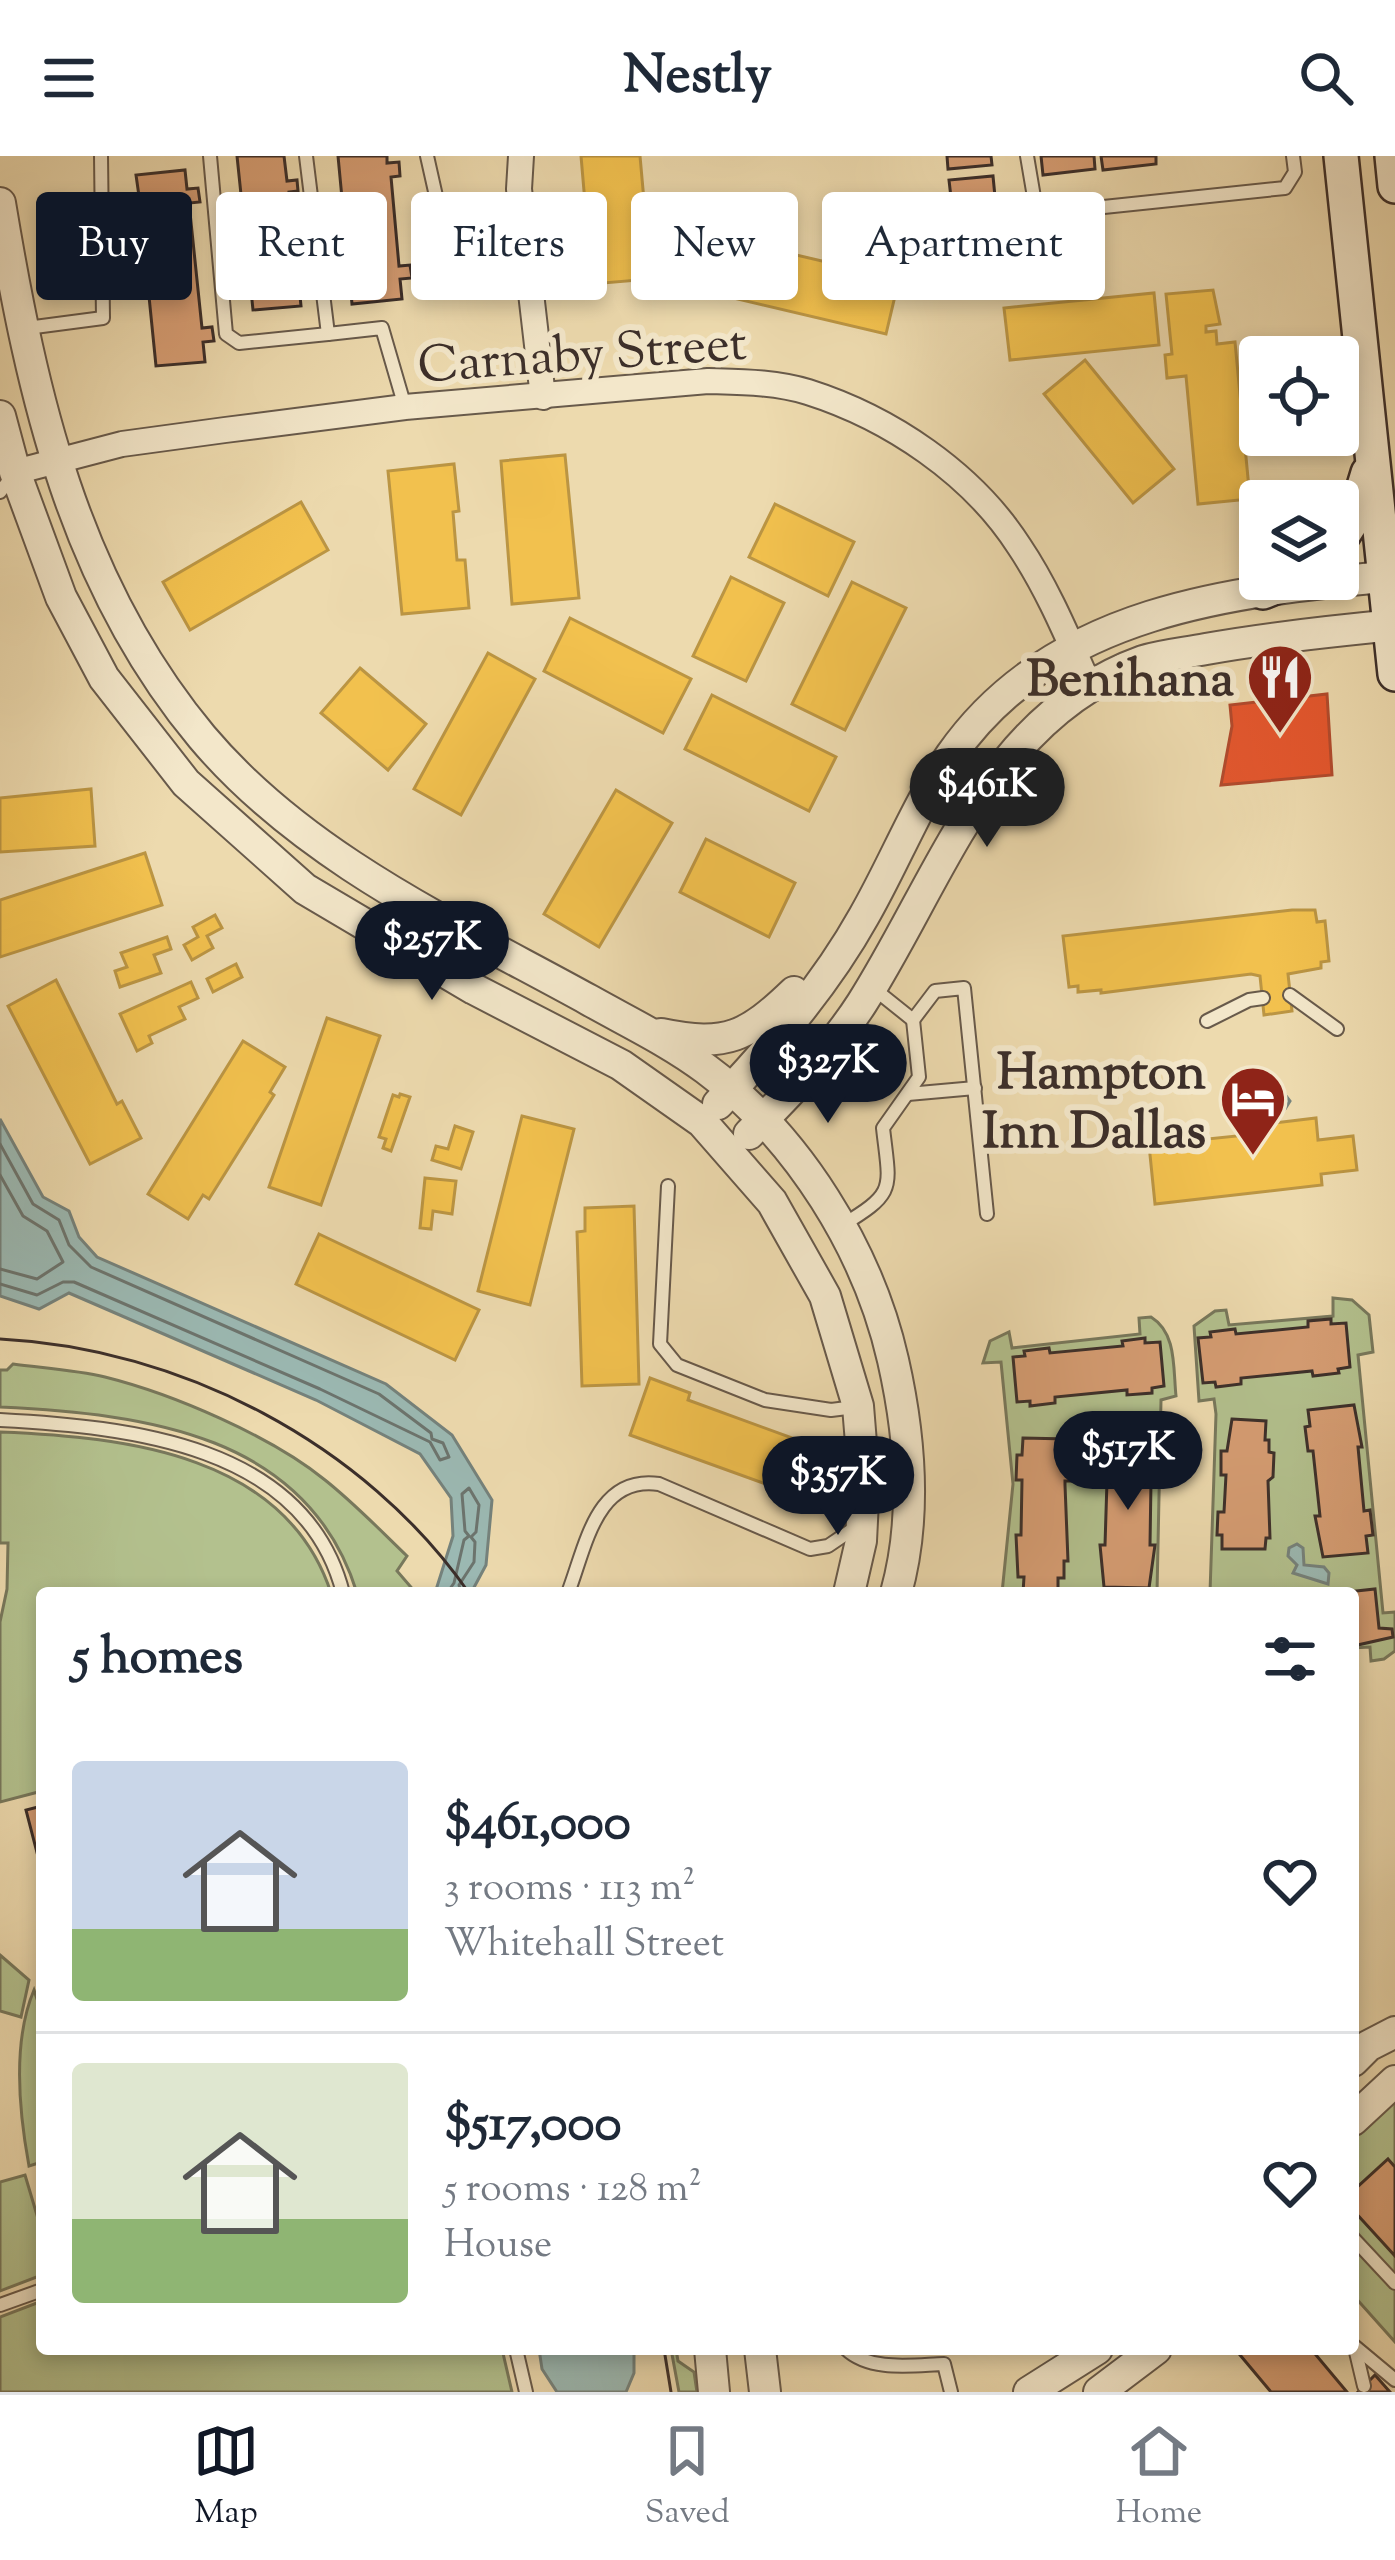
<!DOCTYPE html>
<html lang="en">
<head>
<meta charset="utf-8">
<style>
  body { margin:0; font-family:"Sorts Mill Goudy",serif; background:#f6f6f7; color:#1f2937; height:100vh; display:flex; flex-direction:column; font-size:45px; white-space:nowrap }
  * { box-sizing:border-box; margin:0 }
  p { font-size:39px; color:#747a83 }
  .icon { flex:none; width:66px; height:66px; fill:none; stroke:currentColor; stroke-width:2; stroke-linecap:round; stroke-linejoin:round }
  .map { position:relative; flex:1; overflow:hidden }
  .drawer { position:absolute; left:36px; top:1431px; width:1323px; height:768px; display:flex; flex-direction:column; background:#fff; border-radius:12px; box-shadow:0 6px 18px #0003 }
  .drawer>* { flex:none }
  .guide { position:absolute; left:36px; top:36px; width:1323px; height:108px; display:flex; gap:24px }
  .controls { position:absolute; left:1239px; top:180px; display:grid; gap:24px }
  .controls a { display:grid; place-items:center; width:120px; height:120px; border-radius:12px; background:#fff; box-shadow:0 6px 18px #0003; font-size:60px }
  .price { position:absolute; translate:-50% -102px; padding:0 27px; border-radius:42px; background:#111827; color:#fff; font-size:39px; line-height:78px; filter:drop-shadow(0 3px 6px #0008) }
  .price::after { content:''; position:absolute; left:50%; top:72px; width:36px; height:27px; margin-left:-18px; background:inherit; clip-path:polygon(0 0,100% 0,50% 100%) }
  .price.active { background:#222; color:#fff }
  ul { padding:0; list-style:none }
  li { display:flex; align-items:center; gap:36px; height:300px; padding:0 36px }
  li+li { border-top:3px solid #e0e1e3 }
  li span { display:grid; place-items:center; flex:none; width:336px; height:240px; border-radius:12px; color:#555 }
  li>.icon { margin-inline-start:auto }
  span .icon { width:144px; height:144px; fill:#fffc; stroke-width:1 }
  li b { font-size:51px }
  h2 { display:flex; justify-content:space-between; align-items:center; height:144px; padding:0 36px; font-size:51px }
  .chip { padding:0 42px; border-radius:12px; background:#fff; box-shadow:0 6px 18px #0003; font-size:42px; line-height:108px }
  .chip.active { background:#111827; color:#fff }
  header { display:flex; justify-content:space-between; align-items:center; height:156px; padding:0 36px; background:#fff; font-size:54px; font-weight:700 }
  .dock { display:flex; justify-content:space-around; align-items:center; height:168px; border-top:3px solid #e0e1e3; background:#fff; font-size:33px; color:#747a83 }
  .dock a { display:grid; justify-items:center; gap:6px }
  .dock .active { color:#111827 }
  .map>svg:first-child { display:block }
  .green { fill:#b3c18e; stroke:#78785c; stroke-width:3 }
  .water { fill:#9bb9b3; stroke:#75827c; stroke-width:3 }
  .homes { fill:#f2c14e; stroke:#bb9543; stroke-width:3 }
  .shops { fill:#e4572e; stroke:#b24b2d; stroke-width:3 }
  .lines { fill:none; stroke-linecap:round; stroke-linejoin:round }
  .shore { stroke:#6c746e; stroke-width:3 }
  .building { fill:#d69d73; stroke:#3c2f2a; stroke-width:3 }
  .service-casing { stroke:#685a4b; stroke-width:16 }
  .minor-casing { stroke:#685a4b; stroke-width:28 }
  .tertiary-casing { stroke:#685a4b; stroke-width:34 }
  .secondary-casing { stroke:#3c2f2a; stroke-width:38 }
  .service { stroke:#f3e7ca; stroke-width:12 }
  .minor { stroke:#f3e7ca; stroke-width:24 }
  .tertiary { stroke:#f3e7ca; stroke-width:30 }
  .secondary { stroke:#f3e7ca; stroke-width:33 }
  .tram { stroke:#3c2f2a; stroke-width:3 }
  .labels { text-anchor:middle; stroke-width:12; stroke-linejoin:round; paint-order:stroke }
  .street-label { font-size:51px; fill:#3c2f2a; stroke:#f3e7ca }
  .poi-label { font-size:51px; font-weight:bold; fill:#3c2f2a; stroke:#f3e7ca; text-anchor:end }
</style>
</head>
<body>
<header><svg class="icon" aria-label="menu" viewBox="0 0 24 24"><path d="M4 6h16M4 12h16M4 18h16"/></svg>Nestly<svg class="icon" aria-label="search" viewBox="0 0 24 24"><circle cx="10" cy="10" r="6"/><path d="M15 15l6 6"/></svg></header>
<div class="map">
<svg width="1395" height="2236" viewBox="0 0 1395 2236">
  <rect width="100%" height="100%" fill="#eddaae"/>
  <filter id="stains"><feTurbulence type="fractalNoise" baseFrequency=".00167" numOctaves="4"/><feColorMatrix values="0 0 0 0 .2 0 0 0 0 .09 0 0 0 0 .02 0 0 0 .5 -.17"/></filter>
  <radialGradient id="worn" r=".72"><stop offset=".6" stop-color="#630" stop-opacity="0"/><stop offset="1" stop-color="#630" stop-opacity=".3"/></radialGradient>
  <g class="green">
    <polygon points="1333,1142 1352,1144 1369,1159 1373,1196 1358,1199 1383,1457 1395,1456 1395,1495 1384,1503 1371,1505 1370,1491 1353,1492 1353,1437 1210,1437 1216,1258 1214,1243 1199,1245 1194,1170 1215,1155 1226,1154 1229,1169 1333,1160"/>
    <path d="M1151 1161C1177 1177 1173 1212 1176 1240L1161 1244 1157 1437H1002L1013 1328 1001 1206 983 1207 990 1185 1009 1176 1012 1192 1140 1178 1139 1162Z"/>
    <path d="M13 1208C43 1212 76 1214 105 1221 173 1238 271 1280 325 1324 354 1347 380 1374 407 1400L397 1415 416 1437H357C308 1278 145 1258 0 1251V1214H7Z"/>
    <path d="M0 1276C127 1281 286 1299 331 1437H42V1635L0 1646V1466L7 1433 8 1387H0Z"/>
    <polygon points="0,1799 29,1824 21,1861 0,1855"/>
    <path d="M34 1834 42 1858V2006L29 2010C19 1956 12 1886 34 1834Z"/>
    <polygon points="1395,1937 1395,2186 1353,2139 1353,1977"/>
    <polygon points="25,2019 42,2076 42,2119 0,2135 0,2026"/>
    <polygon points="42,2145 42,2193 502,2193 512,2236 0,2236 0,2161"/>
    <polygon points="671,2193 676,2193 678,2205 694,2216 697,2236 679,2236"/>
  </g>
  <g class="water">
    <polygon points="1283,936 1290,945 1285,953 1257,957 1249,949 1248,939"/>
    <polygon points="0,963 43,1041 69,1055 79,1081 97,1101 386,1228 452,1279 492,1344 486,1409 471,1437 435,1437 453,1380 451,1342 420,1298 316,1244 69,1137 39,1153 0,1140"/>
    <polygon points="1297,1388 1303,1392 1304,1409 1324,1411 1329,1417 1328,1428 1293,1417 1297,1409 1288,1400 1289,1392"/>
    <polygon points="539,2193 634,2193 634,2217 626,2236 557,2236 542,2213"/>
  </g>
  <g class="homes">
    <polygon points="581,0 640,0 651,123 592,128"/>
    <polygon points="745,87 899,123 886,178 733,142"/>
    <polygon points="1213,134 1220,168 1206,170 1206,176 1216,175 1217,188 1235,186 1250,343 1198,348 1186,220 1167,222 1165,199 1172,198 1166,138"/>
    <polygon points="1154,137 1159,189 1010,204 1004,152"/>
    <polygon points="1085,204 1174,313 1133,347 1044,238"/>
    <polygon points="565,299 579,442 512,448 501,305"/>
    <polygon points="454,308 459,355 453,356 457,404 465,404 469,452 402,458 388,315"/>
    <polygon points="301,346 328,394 190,474 163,426"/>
    <polygon points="775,348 854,386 828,440 749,401"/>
    <polygon points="731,421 784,447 746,525 693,500"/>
    <polygon points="852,426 906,452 845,574 792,548"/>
    <polygon points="570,462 691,523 663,577 544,515"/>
    <polygon points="488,497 535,523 461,659 414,633"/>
    <polygon points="360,512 426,568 388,614 321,557"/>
    <polygon points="712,539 836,601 809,655 685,593"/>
    <polygon points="91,633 95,690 0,696 0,642"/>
    <polygon points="616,634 672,667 599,791 544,758"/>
    <polygon points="706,683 795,727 769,781 680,736"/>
    <polygon points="145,697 162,749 0,801 0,744"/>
    <polygon points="1292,754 1315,754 1317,766 1325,765 1329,805 1321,806 1321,812 1288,818 1292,855 1264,859 1260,820 1251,818 1101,837 1101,834 1078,836 1078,830 1069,831 1063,780"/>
    <polygon points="215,759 222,772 207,780 213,792 192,804 184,789 198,781 193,771"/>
    <polygon points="167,781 171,793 154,799 161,817 120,831 115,815 127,811 121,797"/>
    <polygon points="236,808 242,821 213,836 207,823"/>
    <polygon points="56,824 117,948 122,945 141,982 90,1008 8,850"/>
    <polygon points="191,826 198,842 179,851 185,863 149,880 152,887 137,895 120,858"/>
    <polygon points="327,862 380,880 321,1049 269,1031"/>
    <polygon points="243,885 285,911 270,936 274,939 209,1043 203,1039 188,1063 148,1038"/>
    <polygon points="400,938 410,941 391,995 383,992 386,983 379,981 393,939 399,941"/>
    <polygon points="522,960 574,973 530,1149 478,1135"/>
    <polygon points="1316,962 1318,984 1353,980 1357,1014 1321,1018 1322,1029 1155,1048 1149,989 1266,977 1265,968"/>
    <polygon points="455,970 473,976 461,1013 432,1004 436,990 448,993"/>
    <polygon points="425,1022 456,1025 452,1058 433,1055 431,1073 420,1072"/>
    <polygon points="634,1050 639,1228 582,1230 577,1076 585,1075 585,1052"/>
    <polygon points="319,1078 479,1154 455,1204 296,1128"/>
    <polygon points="650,1222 690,1237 688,1244 814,1290 796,1339 630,1279"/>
  </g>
  <polygon class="shops" points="1327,538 1332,619 1221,629 1232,570 1230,549"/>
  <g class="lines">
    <g class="shore">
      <polyline points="0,988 33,1048 59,1064 69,1089 91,1111 379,1238 431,1277 432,1283 443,1287 449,1301 440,1304 430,1286 320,1233 74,1126 63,1126 37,1139 0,1128"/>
      <polyline points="0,1019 23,1060 47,1075 63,1106 37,1123 0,1113"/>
      <polyline points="447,1437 454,1427 464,1384 469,1380 465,1375 462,1338 469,1332 479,1349 476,1376 471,1381 475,1386 474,1406 459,1429 461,1437"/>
    </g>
  </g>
  <g class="building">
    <polygon points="237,0 284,0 287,25 297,24 298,35 289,36 297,116 309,115 310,128 299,130 301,150 253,154"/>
    <polygon points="338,0 387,0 387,7 399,6 400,20 391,21 399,110 410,109 412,122 400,123 402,143 352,148"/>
    <polygon points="947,0 991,0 992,9 948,13"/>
    <polygon points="1041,0 1094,0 1095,13 1043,19"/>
    <polygon points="1101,0 1156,0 1156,8 1103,14"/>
    <polygon points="185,14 187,33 198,32 200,46 189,47 202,172 212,171 214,185 203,186 205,206 156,210 140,51 133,52 132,41 139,40 136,19"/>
    <polygon points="993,20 998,72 955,77 949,24"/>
    <polygon points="1331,1163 1331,1168 1346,1167 1350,1211 1338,1213 1339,1217 1313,1220 1312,1215 1241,1222 1241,1228 1216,1231 1215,1226 1203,1227 1198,1182 1211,1181 1210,1176 1235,1173 1236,1178 1308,1171 1308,1165"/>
    <polygon points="1145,1182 1145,1187 1160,1186 1164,1230 1152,1232 1152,1237 1127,1239 1127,1234 1055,1241 1055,1247 1030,1250 1030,1245 1017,1246 1013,1201 1025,1200 1024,1195 1049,1192 1050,1197 1123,1190 1122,1185"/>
    <polygon points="1354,1249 1362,1291 1358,1291 1364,1355 1370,1354 1373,1379 1366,1380 1368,1397 1323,1401 1315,1360 1320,1360 1313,1295 1308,1295 1305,1271 1310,1270 1308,1254"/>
    <polygon points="1232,1263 1266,1265 1265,1284 1269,1284 1269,1296 1274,1297 1273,1321 1268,1325 1270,1382 1266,1382 1265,1393 1222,1393 1222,1379 1217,1379 1218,1356 1224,1356 1226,1319 1221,1319 1221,1295 1227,1295"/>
    <polygon points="1023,1282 1067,1283 1066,1301 1071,1301 1071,1325 1065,1325 1065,1329 1068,1405 1064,1405 1064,1422 1058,1422 1058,1437 1023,1437 1024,1421 1018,1421 1016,1379 1021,1379 1022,1324 1016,1324 1017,1299 1022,1299"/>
    <polygon points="1108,1282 1153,1284 1157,1325 1151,1325 1150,1389 1155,1389 1149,1432 1104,1431 1100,1389 1105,1389 1107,1325 1102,1325 1103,1297 1107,1297"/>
    <polygon points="1375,1433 1379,1472 1392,1473 1393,1481 1353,1490 1353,1437 1347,1436"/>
    <polygon points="42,1650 42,1716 26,1654"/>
    <polygon points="1388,2003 1395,2011 1395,2100 1353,2054 1353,2035"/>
    <polygon points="1235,2193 1311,2193 1347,2236 1271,2236"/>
    <polygon points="1375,2219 1390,2236 1358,2236"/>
  </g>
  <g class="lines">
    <g class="service-casing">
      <g id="service">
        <polyline points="210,0 226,178 239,187 328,178"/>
        <polyline points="306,0 328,178 382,172 405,251"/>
        <polyline points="427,0 447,89 525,88"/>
        <polyline points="1027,0 1035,47 1056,56 1285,32 1295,16 1293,0"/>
        <polyline points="27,172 103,162 101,0"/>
        <polyline points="0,336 14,318"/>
        <polyline points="873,832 913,864 935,835 964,832 987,1058"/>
        <polyline points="1290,839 1337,873"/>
        <polyline points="1207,865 1249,844 1263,842"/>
        <polyline points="908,938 975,932"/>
        <polyline points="668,1030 660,1188 677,1209 765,1244 831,1254 855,1251"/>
        <path d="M841 1070C897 1036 890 1034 883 972L919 921 913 864"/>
        <path d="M0 1264C128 1271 305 1288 343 1437"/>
        <path d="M568 1437C586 1390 596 1319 659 1328L810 1393 828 1390 856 1371"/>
        <polyline points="1353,2082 1395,2127"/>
        <polyline points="0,2149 42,2134"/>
        <polyline points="1353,2189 1395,2224"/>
        <polyline points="1355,2192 1364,2230"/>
        <polyline points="516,2193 526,2236"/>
        <path d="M846 2193C870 2216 913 2209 944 2208L951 2236"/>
      </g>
    </g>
    <g class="minor-casing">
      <g id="minor">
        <polyline points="521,0 519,33 543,241"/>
        <path d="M15 316 122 288 225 274 405 251 708 225C741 226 775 226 808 236 890 262 972 317 1019 390 1048 433 1068 482 1089 529"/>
      </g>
    </g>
    <g class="tertiary-casing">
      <g id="tertiary">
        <path d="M0 47C32 240 74 428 202 581 304 702 453 769 589 844 628 866 670 886 706 913 798 981 868 1094 893 1204 910 1279 917 1362 896 1437"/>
        <polyline points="0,260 15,316 61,441 104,522 186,627 305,733 474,833 621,909 702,966 772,1046 825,1140 858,1250 864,1324 861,1385 849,1437"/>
        <path d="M661 878C727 892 748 880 794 836"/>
        <path d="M718 948C773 889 825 830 864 760 894 708 917 648 951 599 1053 453 1233 435 1395 420"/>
        <path d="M749 978C788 938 832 894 862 847 942 721 990 560 1143 505 1163 499 1185 497 1206 493 1268 482 1332 475 1395 469"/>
        <polyline points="1353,1905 1368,1890 1395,1876"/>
        <polyline points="1353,1964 1395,1925"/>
        <polyline points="710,2193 714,2236"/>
        <polyline points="760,2193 765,2236"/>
        <polyline points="1029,2236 1097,2193"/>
        <polyline points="1099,2236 1156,2193"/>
      </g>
    </g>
    <g class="secondary-casing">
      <g id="secondary">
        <polyline points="1341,0 1395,518"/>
        <polyline points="1392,0 1395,30"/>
        <polyline points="1338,387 1355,360 1368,317"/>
        <polyline points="1263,436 1295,423"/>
      </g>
    </g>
    <use href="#service" class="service"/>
    <use href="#minor" class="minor"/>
    <use href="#tertiary" class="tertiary"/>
    <use href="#secondary" class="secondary"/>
    <g class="tram">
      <path d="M0 1183C180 1192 365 1287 469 1437"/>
      <polyline points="664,2193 671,2236"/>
    </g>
  </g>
  <defs>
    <g id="restaurant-pin" transform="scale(3.45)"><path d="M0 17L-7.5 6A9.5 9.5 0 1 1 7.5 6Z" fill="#8f2418" stroke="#f3e7ca"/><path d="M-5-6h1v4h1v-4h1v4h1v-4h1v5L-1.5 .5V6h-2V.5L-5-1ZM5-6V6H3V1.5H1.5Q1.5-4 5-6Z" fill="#fff"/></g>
    <g id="hotel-pin" transform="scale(3.45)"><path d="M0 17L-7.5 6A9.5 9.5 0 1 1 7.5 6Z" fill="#8f2418" stroke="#f3e7ca"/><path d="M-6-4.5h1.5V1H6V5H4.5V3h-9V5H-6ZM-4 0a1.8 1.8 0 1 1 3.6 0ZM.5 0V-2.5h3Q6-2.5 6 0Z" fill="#fff"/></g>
  </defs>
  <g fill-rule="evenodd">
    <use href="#restaurant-pin" x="1280" y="521"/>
    <use href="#hotel-pin" x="1253" y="943"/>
  </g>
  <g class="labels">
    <g class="street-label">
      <text transform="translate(582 196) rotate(-4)" y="18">Carnaby Street</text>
    </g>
    <g class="poi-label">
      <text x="1234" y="539">Benihana</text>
      <text x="1206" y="932">Hampton<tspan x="1206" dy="59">Inn Dallas</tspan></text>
    </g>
  </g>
  <rect width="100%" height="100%" filter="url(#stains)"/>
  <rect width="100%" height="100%" fill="url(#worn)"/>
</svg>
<div class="controls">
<a><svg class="icon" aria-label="locate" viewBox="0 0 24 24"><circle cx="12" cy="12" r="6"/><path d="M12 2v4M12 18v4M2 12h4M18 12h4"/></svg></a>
<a><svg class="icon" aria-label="layers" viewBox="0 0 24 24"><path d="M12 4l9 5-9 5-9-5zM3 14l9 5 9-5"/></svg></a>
</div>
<b class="price active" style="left:987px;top:694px">$461K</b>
<b class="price" style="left:432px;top:847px">$257K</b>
<b class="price" style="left:828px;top:970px">$327K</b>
<b class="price" style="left:1128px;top:1357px">$517K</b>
<b class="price" style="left:838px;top:1382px">$357K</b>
<div class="guide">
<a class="chip active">Buy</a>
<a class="chip">Rent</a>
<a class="chip">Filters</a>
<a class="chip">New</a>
<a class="chip">Apartment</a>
</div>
<section class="drawer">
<h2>5 homes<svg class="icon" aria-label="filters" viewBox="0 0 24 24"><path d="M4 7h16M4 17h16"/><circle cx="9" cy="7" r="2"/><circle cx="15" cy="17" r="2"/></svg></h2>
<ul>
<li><span style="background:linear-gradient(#c9d6e8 70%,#8fb573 0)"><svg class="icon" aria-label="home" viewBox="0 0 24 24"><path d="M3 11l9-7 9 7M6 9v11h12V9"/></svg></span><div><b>$461,000</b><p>3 rooms · 113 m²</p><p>Whitehall Street</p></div><svg class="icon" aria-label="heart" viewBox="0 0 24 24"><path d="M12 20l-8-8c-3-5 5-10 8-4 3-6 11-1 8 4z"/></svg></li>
<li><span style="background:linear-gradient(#dfe7d0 65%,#8fb573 0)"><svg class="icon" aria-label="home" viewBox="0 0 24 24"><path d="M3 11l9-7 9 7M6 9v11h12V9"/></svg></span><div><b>$517,000</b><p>5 rooms · 128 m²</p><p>House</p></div><svg class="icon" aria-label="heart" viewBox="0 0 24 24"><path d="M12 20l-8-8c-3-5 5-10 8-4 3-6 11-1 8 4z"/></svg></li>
</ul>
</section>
</div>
<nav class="dock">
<a class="active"><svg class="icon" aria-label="map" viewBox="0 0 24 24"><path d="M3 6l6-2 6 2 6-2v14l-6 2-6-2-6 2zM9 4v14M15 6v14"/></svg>Map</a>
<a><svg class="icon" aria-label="saved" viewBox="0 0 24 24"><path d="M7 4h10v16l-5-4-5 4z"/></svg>Saved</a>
<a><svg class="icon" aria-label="home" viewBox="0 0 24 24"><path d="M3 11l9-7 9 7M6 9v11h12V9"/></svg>Home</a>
</nav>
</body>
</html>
